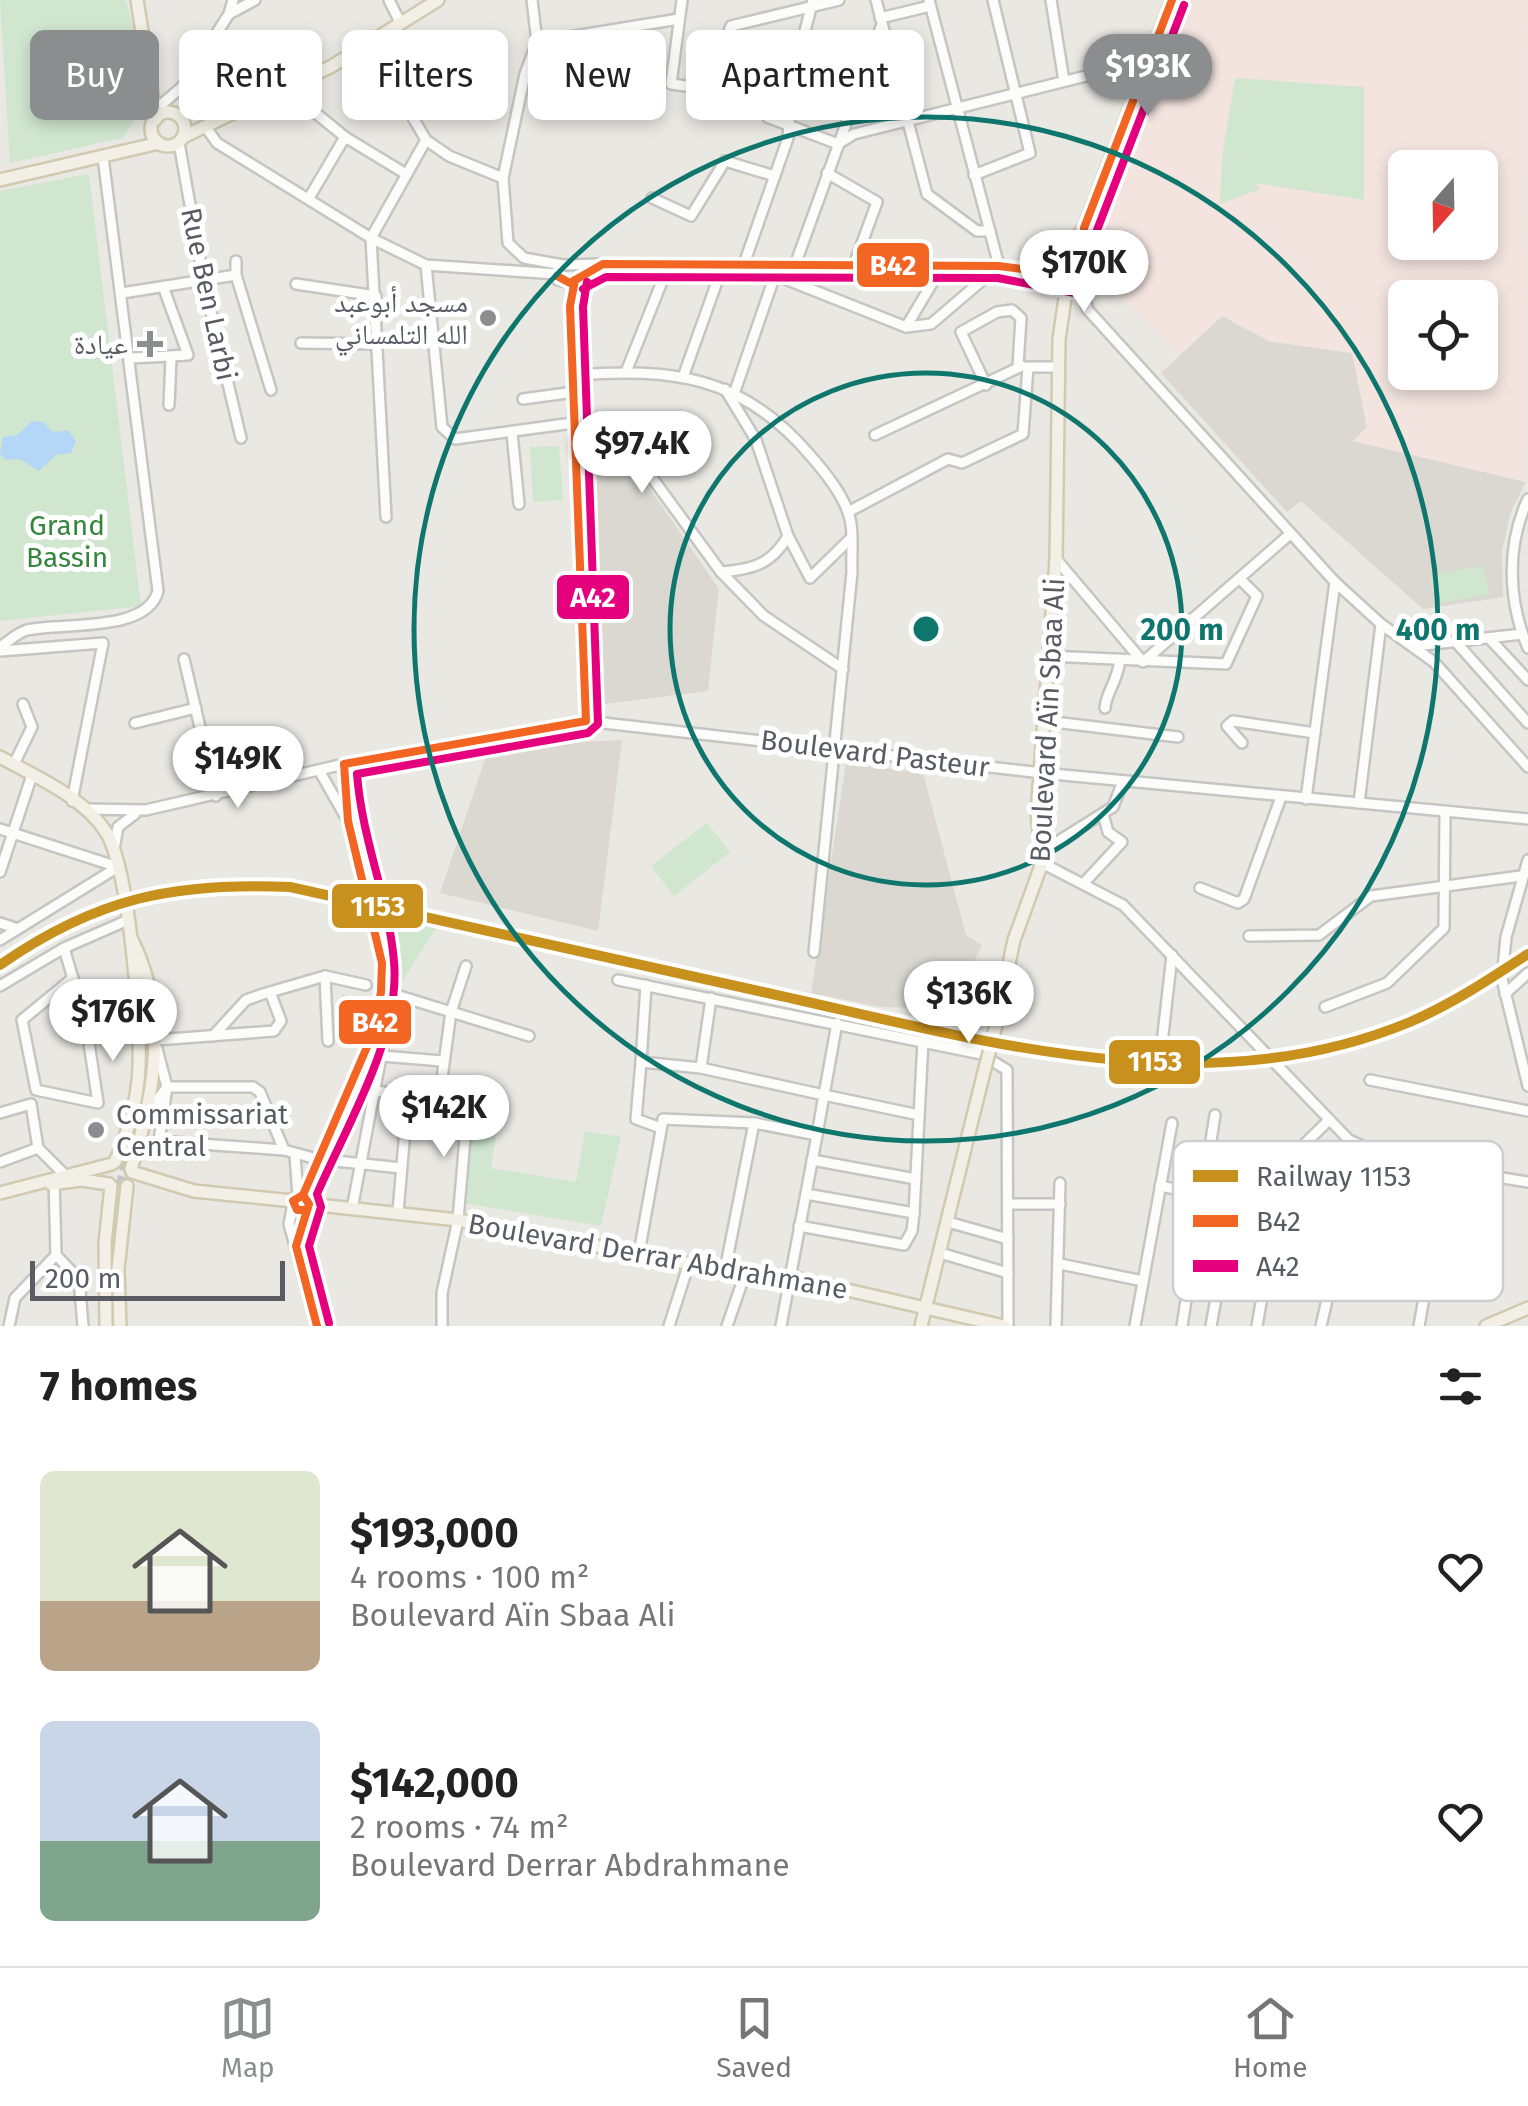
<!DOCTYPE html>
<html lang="en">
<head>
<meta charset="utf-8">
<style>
  body { margin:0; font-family:"Fira Sans","Noto Naskh Arabic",sans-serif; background:#f2f2f2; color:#222; height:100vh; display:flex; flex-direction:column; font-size:38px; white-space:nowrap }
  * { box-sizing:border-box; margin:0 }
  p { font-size:32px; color:#767676 }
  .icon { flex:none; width:55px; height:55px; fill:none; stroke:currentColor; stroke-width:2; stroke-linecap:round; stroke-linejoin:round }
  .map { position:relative; height:1326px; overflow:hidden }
  .panel { display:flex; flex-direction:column; background:#fff; flex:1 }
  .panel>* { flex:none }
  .top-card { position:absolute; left:30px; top:30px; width:1000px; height:90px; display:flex; gap:20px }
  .needle { width:65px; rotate:200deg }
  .fabs { position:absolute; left:1388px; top:150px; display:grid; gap:20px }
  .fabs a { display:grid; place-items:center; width:110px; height:110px; border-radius:15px; background:#fff; box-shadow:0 5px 15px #0003; font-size:50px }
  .scale { position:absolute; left:30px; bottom:25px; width:255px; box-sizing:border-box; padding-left:10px; border:5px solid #595c62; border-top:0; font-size:28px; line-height:35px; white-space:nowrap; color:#595c62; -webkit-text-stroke:8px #fff; paint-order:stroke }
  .price { position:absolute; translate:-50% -85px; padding:0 22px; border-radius:35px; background:#fff; color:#222; font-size:32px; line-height:65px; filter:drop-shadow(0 2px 5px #0008) }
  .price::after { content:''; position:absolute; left:50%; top:60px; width:30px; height:22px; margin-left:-15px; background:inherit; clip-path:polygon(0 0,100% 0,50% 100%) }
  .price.selected { background:#8b8d8f; color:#fff }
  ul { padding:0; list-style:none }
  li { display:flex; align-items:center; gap:30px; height:250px; padding:0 40px }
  li span { display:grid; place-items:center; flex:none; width:280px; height:200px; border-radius:15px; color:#555 }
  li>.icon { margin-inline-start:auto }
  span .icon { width:120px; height:120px; fill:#fffc; stroke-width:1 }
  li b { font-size:42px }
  h2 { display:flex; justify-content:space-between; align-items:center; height:120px; padding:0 40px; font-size:42px }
  .tag { padding:0 35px; border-radius:15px; background:#fff; box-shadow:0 5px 15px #0003; font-size:35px; line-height:90px }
  .tag.selected { background:#8b8d8f; color:#fff }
  .tab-bar { display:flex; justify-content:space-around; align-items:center; height:140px; border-top:2px solid #e0e0e0; background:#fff; font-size:28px; color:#767676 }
  .tab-bar a { display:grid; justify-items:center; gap:5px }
  .tab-bar .selected { color:#8b8d8f }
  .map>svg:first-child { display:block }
  .education { fill:#dad8d1 }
  .medical { fill:#f3e4df; fill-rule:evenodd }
  .green { fill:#d0e6cf }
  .water { fill:#b4d6f7 }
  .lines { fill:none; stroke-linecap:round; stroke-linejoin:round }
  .major-tunnel { stroke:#c5c5c3; stroke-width:11; stroke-dasharray:11 5.5; stroke-linecap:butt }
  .minor-casing { stroke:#c5c5c4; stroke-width:14 }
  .major-casing { stroke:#d1cab1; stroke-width:16 }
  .minor { stroke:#fcfcfb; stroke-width:9 }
  .major { stroke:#f2f0e6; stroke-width:11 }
  .major-bridge-casing { stroke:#d1cab1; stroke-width:16; stroke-linecap:butt }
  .major-bridge { stroke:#f2f0e6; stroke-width:11 }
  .bus-1-casing { stroke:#fff; stroke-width:15 }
  .bus-2-casing { stroke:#fff; stroke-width:15 }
  .bus-1 { stroke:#f26522; stroke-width:8 }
  .bus-2 { stroke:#e5007d; stroke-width:8 }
  .rail-1-casing { stroke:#fff; stroke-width:18 }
  .rail-1 { stroke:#c8901d; stroke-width:10 }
  .ring { fill:none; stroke:#0f766e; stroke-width:5 }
  .poi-dot { fill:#8b8d8f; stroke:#fff; stroke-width:4 }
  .labels { text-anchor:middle; stroke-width:10; stroke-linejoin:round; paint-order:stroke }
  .street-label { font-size:28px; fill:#595c62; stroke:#fff }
  .poi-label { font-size:28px; fill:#595c62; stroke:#fff; text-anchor:end }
  .park-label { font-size:28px; fill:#35853d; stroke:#fff }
  .key { fill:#fff; stroke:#cdced0; stroke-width:2.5 }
  .key-label { font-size:28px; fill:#595c62 }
  .centre { fill:#0f766e; stroke:#fff; stroke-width:5 }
  .ring-label { font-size:30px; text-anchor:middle; font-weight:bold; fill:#0f766e; stroke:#fff; stroke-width:10; stroke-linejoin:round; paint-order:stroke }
  .line-badge { stroke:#fff; stroke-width:4 }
  .badge-label { font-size:28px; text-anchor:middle; font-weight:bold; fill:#fff }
</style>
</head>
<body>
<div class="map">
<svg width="1528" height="1326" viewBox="0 0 1528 1326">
  <rect width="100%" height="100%" fill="#e9e8e3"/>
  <g class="education">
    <polygon points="1222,316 1269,341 1353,353 1367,428 1354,441 1526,482 1511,511 1502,551 1503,597 1423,609 1301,501 1287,512 1161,373"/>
    <polygon points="614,451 627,467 633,464 719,589 708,691 597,705 595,455"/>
    <polygon points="622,740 598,931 440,893 486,756 559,743"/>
    <polygon points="846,763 923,773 966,935 982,945 973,963 923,1008 880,1007 811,993"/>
  </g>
  <path class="medical" d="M1184 0H1528L1526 482 1353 441 1367 427 1352 353 1269 341 1222 316 1178 356 1112 286 1095 221 1173 28 1180 25ZM1405 168H1480V242H1405ZM1405 298H1480V372H1405Z"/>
  <g class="green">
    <path d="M0 0H126C140 58 162 86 123 138L10 163Z"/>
    <polygon points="1235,78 1364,87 1364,200 1254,183 1260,189 1220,204 1222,157"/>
    <polygon points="89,174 141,606 0,621 0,191"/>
    <polygon points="559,446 563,500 533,502 530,447"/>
    <polygon points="1483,566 1489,594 1435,604 1430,575"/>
    <polygon points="707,823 730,852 674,896 651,866"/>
    <polygon points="381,911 440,922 401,983 394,982"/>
    <polygon points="342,994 375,1006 367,1040 344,1034"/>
    <polygon points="472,1106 500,1108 491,1168 576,1182 585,1131 621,1137 601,1226 464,1203"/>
  </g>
  <polygon class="water" points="32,421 43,422 53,432 68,430 76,441 71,453 56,455 39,471 20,459 5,460 0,454 3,437 17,435"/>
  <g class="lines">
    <polyline class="major-tunnel" points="116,1203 130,1152"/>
    <g class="minor-casing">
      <g id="minor">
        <polyline points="233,0 229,14 255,0"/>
        <polyline points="389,0 401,24"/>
        <polyline points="532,0 537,42"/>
        <polyline points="682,0 671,84 708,89 731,26 839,0"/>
        <polyline points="876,0 927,194 977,231 990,231"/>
        <polyline points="929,0 999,266"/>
        <polyline points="1051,0 1064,81"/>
        <polyline points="880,18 930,6"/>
        <polyline points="370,44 426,140 449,156 503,178"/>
        <polyline points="719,63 791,85"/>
        <polyline points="285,88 345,137 406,174"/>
        <polyline points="162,104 182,87 229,14"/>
        <polyline points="767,117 838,144 854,134 1122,67"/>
        <polyline points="205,126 217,143 371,238 426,265 557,274"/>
        <polyline points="179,143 204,283 241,438"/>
        <polyline points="827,173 877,202 854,265"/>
        <polyline points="974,175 1030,153 993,0"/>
        <polyline points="309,198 345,137"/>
        <polyline points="652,198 691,216 725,161 775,176"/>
        <polyline points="236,261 236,275 271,390"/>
        <polyline points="744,264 788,138 791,85 813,0"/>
        <polyline points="774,264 775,275 906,327 943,265"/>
        <polyline points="426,265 442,427 455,439 573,423"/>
        <polyline points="563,265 524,258 508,243 503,178 525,74 537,42 679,19"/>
        <polyline points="795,265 881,27"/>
        <polyline points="558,280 557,271 563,265 603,264 999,266 1058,278"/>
        <polyline points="558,280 570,283 596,267"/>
        <polyline points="575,280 570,306 586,721"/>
        <polyline points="296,284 376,296"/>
        <polyline points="1080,284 1088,310 1335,582 1381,624 1434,662 1528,767"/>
        <polyline points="122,293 236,275"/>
        <polyline points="906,327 931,324 999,266"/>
        <polyline points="301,343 377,344"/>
        <polyline points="131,358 188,355 164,289"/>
        <polyline points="626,372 669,264"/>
        <path d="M574 375C672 368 741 375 809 454 824 471 845 496 850 519 854 534 851 556 852 572L814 952"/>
        <polyline points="683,377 723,265"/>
        <polyline points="986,385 961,332 997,312 1012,310 1021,318 1018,366"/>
        <polyline points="735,391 775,275"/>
        <polyline points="523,399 574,392"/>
        <polyline points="169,405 171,358"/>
        <polyline points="573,410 637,457 721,572 764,616 843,669"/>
        <polyline points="512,433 519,504"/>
        <polyline points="875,435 1022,366"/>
        <path d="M1528 499C1506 546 1508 601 1528 648"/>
        <polyline points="848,512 948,459 962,463 1023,434 1028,367 1058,367"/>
        <polyline points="386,517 371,238 426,140"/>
        <polyline points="788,536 810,578 850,539"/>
        <polyline points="1056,559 1143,662 1290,534"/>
        <path d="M721 572C753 569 771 565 788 536L756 440 725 389"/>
        <polyline points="1489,638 1528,680"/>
        <polyline points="1455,641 1528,723"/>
        <polyline points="1415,646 1522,634"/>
        <path d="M0 647C9 641 17 633 27 630 64 622 147 633 158 591L103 157"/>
        <polyline points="0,651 103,643 72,801"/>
        <polyline points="1048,656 1226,664 1257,596 1240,579"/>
        <polyline points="184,659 216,796"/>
        <path d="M1105 708C1106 692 1117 683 1120 660"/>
        <polyline points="1046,721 1178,737"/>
        <polyline points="135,723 196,708"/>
        <polyline points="1242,743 1227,726 1233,721 1315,733"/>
        <polyline points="16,760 32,727 23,704"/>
        <polyline points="344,764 348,819"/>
        <polyline points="1306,799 1335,582"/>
        <polyline points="1359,803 1381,624"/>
        <polyline points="85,809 146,810 344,764 586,721 1042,773 1528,819"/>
        <polyline points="0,829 118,867"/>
        <polyline points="114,849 118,827 135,814"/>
        <polyline points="1041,852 1113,807 1123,781"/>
        <polyline points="1528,860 1506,937 1502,979 1528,1086"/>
        <polyline points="1042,863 1123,905 1349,1140 1396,1161 1528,1182"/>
        <polyline points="0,872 32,775"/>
        <polyline points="1083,884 1122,842 1108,832 1103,814"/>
        <polyline points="1200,888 1238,903 1244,899 1281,797"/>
        <polyline points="0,923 15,928"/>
        <polyline points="1249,936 1319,935 1371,896 1521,876"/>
        <polyline points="0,940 118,867"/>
        <polyline points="64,948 86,1023 138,1009"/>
        <polyline points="325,976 328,1041"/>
        <polyline points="73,978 22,1020 36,1090 98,1103 86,1023"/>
        <polyline points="618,980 981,1054 1007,1070 1008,1326"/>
        <polyline points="646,985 641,1062 701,1068"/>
        <polyline points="0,986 64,948 128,920"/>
        <polyline points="1505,994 1528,973"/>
        <polyline points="711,998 701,1068 824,1095 817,1135"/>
        <polyline points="1325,1007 1387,983 1444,928 1445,813"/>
        <polyline points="837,1023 824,1095 919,1115"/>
        <polyline points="213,1036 246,1000 263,994 325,976 366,985"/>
        <polyline points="156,1040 274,1031 281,1021 270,992"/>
        <polyline points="1161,1052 1172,955"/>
        <polyline points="382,1056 442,1061"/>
        <polyline points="641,1062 636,1119 661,1128"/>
        <polyline points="1370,1080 1528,1111"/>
        <polyline points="375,1091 468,1103 458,1220 442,1293 442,1326"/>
        <polyline points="439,1100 451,1012 466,966"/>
        <polyline points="149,1112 167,1087 157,1049"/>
        <polyline points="0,1113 31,1104 38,1148 63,1173"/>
        <polyline points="284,1150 260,1092 253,1087 167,1087 159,1141 284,1150 317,1159 401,1168"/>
        <polyline points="295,1155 298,1196"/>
        <polyline points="812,1160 916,1179"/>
        <polyline points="0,1162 38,1148"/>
        <path d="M1160 1186C1221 1198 1235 1202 1285 1163"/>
        <polyline points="303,1195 373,1033 381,992 382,963 348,821 320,772"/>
        <polyline points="293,1204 289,1224 317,1326"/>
        <polyline points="1008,1204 1060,1204"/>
        <polyline points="352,1209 393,994 529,1036"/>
        <polyline points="398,1212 405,1130"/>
        <polyline points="914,1213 923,1041"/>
        <polyline points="948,1222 1008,1239"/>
        <polyline points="799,1226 904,1245 912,1231 914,1213 806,1194"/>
        <polyline points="296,1244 305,1210"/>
        <polyline points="1378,1251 1396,1161"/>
        <polyline points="639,1253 663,1119 754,1123"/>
        <polyline points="940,1253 1008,1273"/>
        <polyline points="56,1255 79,1279 83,1326"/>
        <polyline points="1060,1264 1143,1281"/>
        <polyline points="725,1270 754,1123 817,1135 781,1326"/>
        <polyline points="9,1326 15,1298 56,1255 54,1179"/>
        <polyline points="669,1326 689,1263"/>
        <polyline points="727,1326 745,1274"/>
        <polyline points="1056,1326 1060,1183"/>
        <polyline points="1135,1326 1172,1123"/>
        <polyline points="1182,1326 1215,1115"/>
        <polyline points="1211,1326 1223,1260 1242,1250 1249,1191"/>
        <polyline points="1257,1326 1285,1163 1327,1122"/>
        <polyline points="1321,1326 1339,1248 1431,1258"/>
        <polyline points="1419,1326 1447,1170"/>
      </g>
    </g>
    <g class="major-casing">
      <g id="major">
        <polyline points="137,0 156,119"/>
        <circle cx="168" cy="129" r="17"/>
        <polyline points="183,137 332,66 438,0"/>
        <polyline points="0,180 159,143"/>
        <polyline points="1084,228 1087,273 1080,284 1067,285 1058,278 1057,263 1084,228 1172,0"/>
        <path d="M0 757C34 776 84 797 106 832 129 869 141 1020 139 1066 138 1099 128 1133 115 1162"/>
        <polyline points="996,1025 1014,940 1042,863 1037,813 1056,559 1059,339 1067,285"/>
        <path d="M131 1169C155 1094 169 1014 132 940"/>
        <polyline points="132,1172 194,1191 293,1201"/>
        <polyline points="51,1184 81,1180 109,1184"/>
        <polyline points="0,1193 112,1164"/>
        <circle cx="301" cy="1203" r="8"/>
        <polyline points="309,1204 458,1220 745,1274 791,1277 1004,1326"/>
        <polyline points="106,1326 105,1243 111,1186"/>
        <polyline points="120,1326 118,1269 127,1186"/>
        <polyline points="921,1326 983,1076"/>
        <polyline points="1486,1326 1528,1308"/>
      </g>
    </g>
    <use href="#minor" class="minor"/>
    <use href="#major" class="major"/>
    <g class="major-bridge-casing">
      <polyline id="major-bridge" points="983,1076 996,1025"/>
    </g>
    <use href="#major-bridge" class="major-bridge"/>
    <g class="bus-1-casing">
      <g id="bus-1">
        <polyline points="557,276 570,283 603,264 999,266 1038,271 1067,285 1080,284 1087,273 1084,228 1172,0"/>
        <polyline points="303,1195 309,1204 296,1246 317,1326"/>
        <polyline points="305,1210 297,1210 293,1201 303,1195 373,1033 381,992 382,963 348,821 344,764 586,721 570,306 575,280"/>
      </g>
    </g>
    <g class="bus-2-casing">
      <g id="bus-2">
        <polyline points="583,289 606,277 998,278 1085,295 1099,275 1097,230 1184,5"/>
        <path d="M329 1323 309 1246 321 1207 317 1194C346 1127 401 1036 394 962 389 900 362 840 357 774L588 733 598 724 583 307 587 282"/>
      </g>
    </g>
    <use href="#bus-1" class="bus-1"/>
    <use href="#bus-2" class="bus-2"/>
    <g class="rail-1-casing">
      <path id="rail-1" d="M0 965C96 898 174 882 290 887 448 922 606 957 763 992 974 1038 1200 1109 1410 1022 1452 1004 1490 979 1528 954"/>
    </g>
    <use href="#rail-1" class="rail-1"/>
  </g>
  <g class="ring">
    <circle cx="926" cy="629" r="256"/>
    <circle cx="926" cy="629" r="512"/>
  </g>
  <g class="poi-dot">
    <circle cx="488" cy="318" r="10"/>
    <path d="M145 329h10v10h10v10h-10v10h-10v-10h-10v-10h10z"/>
    <circle cx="96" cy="1130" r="10"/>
  </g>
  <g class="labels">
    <g class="street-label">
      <text transform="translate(209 294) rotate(78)" y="10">Rue Ben Larbi</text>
      <text transform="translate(1047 720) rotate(-87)" y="10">Boulevard Aïn Sbaa Ali</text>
      <text transform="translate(875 753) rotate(7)" y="10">Boulevard Pasteur</text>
      <text transform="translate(658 1256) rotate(10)" y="10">Boulevard Derrar Abdrahmane</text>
    </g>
    <g class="poi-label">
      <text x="468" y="312">مسجد أبوعبد<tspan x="468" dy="32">الله التلمساني</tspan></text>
      <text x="128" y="354">عيادة</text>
      <text x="116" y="1124" text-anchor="start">Commissariat<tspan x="116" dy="32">Central</tspan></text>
    </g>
    <g class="park-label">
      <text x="67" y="535">Grand<tspan x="67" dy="32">Bassin</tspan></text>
    </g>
  </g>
  <rect x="1173" y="1141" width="330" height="160" rx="15" class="key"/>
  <rect x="1193" y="1170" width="45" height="12" fill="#c8901d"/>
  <rect x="1193" y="1215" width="45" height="12" fill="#f26522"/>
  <rect x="1193" y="1260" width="45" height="12" fill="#e5007d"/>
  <g class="key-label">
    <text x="1256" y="1186">Railway 1153</text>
    <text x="1256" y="1231">B42</text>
    <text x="1256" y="1276">A42</text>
  </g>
  <circle cx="926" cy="629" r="15" class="centre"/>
  <g class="ring-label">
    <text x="1182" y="640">200 m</text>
    <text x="1438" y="640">400 m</text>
  </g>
  <g class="line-badge">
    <rect x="855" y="241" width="76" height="48" rx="10" fill="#f26522"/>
    <rect x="555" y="573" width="76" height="48" rx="10" fill="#e5007d"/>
    <rect x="330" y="882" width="95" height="48" rx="10" fill="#c8901d"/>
    <rect x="337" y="998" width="76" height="48" rx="10" fill="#f26522"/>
    <rect x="1107" y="1038" width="95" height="48" rx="10" fill="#c8901d"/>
  </g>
  <g class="badge-label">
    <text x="893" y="275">B42</text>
    <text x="593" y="607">A42</text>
    <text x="378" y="916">1153</text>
    <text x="375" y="1032">B42</text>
    <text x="1155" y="1071">1153</text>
  </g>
</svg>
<div class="fabs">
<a><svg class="needle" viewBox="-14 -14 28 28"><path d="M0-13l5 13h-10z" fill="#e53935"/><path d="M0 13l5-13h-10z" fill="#767676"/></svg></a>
<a><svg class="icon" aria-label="locate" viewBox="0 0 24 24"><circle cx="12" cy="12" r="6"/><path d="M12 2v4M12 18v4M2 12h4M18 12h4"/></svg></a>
</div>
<div class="scale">200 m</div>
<b class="price selected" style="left:1148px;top:119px">$193K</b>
<b class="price" style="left:1084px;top:315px">$170K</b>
<b class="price" style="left:642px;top:496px">$97.4K</b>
<b class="price" style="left:238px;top:811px">$149K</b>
<b class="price" style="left:969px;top:1046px">$136K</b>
<b class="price" style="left:113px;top:1064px">$176K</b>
<b class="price" style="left:444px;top:1160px">$142K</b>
<div class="top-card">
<a class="tag selected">Buy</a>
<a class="tag">Rent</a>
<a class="tag">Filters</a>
<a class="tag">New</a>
<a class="tag">Apartment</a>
</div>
</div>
<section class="panel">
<h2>7 homes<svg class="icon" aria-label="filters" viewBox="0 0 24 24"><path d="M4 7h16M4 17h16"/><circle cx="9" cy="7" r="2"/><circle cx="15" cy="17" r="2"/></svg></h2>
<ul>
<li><span style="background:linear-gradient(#dfe7d0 65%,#b9a48a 0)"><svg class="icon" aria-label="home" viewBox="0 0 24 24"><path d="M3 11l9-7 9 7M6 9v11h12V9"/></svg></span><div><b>$193,000</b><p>4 rooms · 100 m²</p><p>Boulevard Aïn Sbaa Ali</p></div><svg class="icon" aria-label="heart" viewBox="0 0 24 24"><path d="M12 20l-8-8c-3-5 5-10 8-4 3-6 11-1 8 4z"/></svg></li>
<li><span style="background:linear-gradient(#c9d6e8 60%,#7fa58c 0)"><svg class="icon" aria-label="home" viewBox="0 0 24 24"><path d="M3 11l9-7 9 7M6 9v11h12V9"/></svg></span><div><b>$142,000</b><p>2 rooms · 74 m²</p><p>Boulevard Derrar Abdrahmane</p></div><svg class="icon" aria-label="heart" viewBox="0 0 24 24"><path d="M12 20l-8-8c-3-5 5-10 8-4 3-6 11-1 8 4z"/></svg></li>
</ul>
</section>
<nav class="tab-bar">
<a class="selected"><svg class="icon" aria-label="map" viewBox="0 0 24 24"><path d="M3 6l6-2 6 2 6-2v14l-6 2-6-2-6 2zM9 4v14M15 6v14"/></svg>Map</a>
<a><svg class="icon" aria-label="saved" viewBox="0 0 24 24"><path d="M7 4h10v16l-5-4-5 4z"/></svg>Saved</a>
<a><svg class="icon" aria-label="home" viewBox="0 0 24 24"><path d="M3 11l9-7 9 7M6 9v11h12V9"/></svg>Home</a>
</nav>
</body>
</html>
